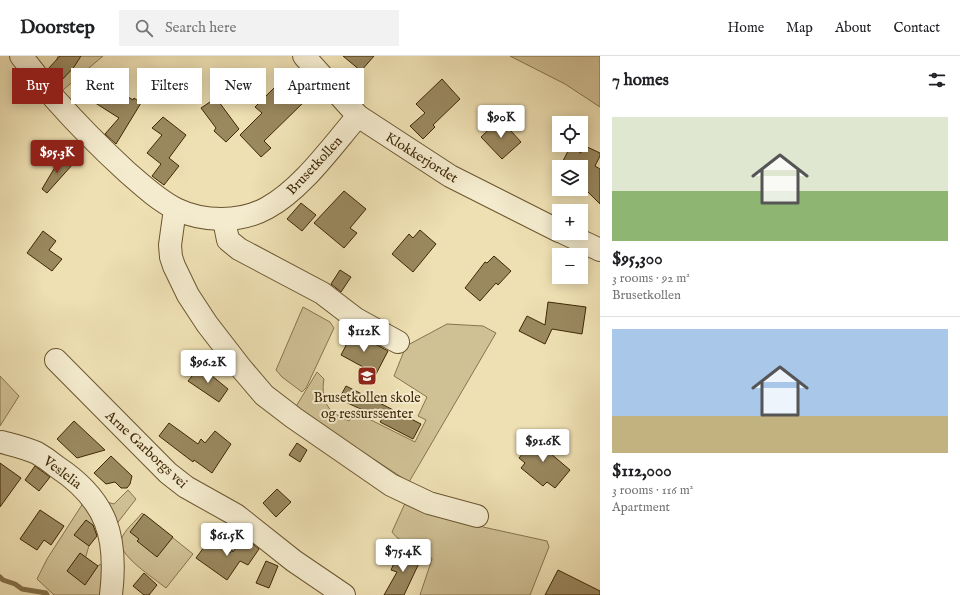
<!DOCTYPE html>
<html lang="en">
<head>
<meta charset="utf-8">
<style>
  body { margin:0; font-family:"IM FELL English",serif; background:#f2f2f2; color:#202124; height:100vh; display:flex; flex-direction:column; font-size:15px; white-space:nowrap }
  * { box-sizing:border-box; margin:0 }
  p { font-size:13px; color:#757577 }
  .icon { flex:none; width:22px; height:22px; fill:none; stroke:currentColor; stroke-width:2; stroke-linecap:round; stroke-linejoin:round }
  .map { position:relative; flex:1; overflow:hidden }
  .panel { display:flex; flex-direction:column; background:#fff; width:360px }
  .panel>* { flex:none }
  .guide { position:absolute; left:12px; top:12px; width:380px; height:36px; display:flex; gap:8px }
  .buttons { position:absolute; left:552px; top:60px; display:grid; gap:8px }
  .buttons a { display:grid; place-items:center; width:36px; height:36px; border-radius:0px; background:#fff; box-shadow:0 2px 10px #0003; font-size:20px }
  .price { position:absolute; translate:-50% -34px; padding:0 9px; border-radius:4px; background:#fff; color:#222; font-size:13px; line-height:26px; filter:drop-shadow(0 1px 2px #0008) }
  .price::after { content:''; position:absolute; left:50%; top:24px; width:12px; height:9px; margin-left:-6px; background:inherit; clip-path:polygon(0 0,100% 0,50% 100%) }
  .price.selected { background:#8f2418; color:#fff }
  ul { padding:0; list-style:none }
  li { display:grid; align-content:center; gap:8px; height:212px; padding:0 12px }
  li+li { border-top:1px solid #e0e0e0 }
  li span { display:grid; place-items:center; height:124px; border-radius:0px; color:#555 }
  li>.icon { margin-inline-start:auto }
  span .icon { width:72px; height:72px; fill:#fffc; stroke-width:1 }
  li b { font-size:17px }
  h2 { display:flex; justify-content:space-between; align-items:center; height:48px; padding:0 12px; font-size:17px }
  .pill { padding:0 14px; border-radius:0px; background:#fff; box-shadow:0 2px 10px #0003; font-size:14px; line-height:36px }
  .pill.selected { background:#8f2418; color:#fff }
  header { display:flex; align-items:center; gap:24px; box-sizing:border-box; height:56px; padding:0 20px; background:#fff; border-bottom:1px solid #e0e0e0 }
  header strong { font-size:19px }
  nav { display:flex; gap:22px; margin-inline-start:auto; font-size:14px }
  .search { width:280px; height:36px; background:#f2f2f2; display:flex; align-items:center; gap:10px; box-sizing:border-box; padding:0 14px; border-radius:0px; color:#757577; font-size:15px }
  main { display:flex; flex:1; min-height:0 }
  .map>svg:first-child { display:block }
  .green { fill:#d0c195; stroke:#88744d }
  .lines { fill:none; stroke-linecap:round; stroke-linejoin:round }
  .stream { stroke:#84714a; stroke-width:5 }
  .building { fill:#9a885f; stroke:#3f2805 }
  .minor-casing { stroke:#6b5630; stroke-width:24 }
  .minor { stroke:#f4ebce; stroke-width:22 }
  .labels { text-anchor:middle; stroke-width:4; stroke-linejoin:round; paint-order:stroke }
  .street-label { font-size:14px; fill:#3f2805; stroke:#f4ebce }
  .poi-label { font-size:14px; fill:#3f2805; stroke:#f4ebce }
</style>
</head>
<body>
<header>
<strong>Doorstep</strong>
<div class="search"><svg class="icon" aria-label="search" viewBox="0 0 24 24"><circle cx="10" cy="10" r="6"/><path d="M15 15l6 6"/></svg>Search here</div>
<nav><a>Home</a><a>Map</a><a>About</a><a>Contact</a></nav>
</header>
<main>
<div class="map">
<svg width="600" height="539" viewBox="0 0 600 539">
  <rect width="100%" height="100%" fill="#eee0b3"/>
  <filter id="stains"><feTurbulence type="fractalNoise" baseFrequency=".005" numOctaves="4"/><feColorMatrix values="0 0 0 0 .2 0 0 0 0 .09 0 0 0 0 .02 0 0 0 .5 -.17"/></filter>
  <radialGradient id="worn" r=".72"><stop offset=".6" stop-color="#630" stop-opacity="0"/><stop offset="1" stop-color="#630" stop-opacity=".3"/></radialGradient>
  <g class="green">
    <polygon points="58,0 103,0 63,34 51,19"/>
    <polygon points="510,0 600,0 600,51 565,28"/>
    <polygon points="303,251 330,266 334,272 306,332 302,336 282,321 276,314"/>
    <path d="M447 268 483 270 496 277 409 426 295 352 317 316 324 323C322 333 323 348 332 355 336 359 343 362 349 365L355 356 415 386 426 364 418 360 427 341 394 320 406 290Z"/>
    <polygon points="0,320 19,340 0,370"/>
    <path d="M415 432 483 471 547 485 549 491 530 539H420L432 503C423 489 401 490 392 476L411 434Z"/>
    <polygon points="128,434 136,443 115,470 107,446 114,448"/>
    <polygon points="87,441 101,479 93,476 81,517 104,507 106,539 54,539 37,523 47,503"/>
    <path d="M142 457 193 498 166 532C155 523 116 498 121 484 124 474 136 465 142 457Z"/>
  </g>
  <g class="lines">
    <polyline class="stream" points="0,521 3,524 15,528 22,533 46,537 47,539"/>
  </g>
  <g class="building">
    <polygon points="60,0 81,0 74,11 60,26 48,13"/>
    <polygon points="343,0 374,0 361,15"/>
    <polygon points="442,23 460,43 433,69 435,71 423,83 410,70 425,57 416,48"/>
    <polygon points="101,24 133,44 134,42 141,47 116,88 105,78 119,62 89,43"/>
    <polygon points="278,28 287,38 293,32 305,45 264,85 271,92 261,101 240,79 262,57 255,51"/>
    <polygon points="216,42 239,73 226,86 214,75 216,72 201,52"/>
    <polygon points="163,61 186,79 169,102 179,110 164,129 152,120 161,108 147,97 162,79 152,72"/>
    <polygon points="500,63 521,86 502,103 481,81"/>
    <polygon points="581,88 600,97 600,100 595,110 600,113 600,148 584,132 581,139 570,133 581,133 581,111 564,111 561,109 570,91 581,97"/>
    <polygon points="61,101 73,108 47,137 42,133"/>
    <polygon points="344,135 366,153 350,172 357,177 344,192 314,167"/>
    <polygon points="301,147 316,159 302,175 287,163"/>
    <polygon points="420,174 436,188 413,216 392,198 409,178 413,182"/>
    <polygon points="43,175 56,185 49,194 62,203 52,215 27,197"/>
    <polygon points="494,200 511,215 498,229 496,227 480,245 465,232 485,206 487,207"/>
    <polygon points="340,214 351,221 341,236 331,228"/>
    <polygon points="548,246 586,251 582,278 552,273 545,288 519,275 527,260 545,269"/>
    <polygon points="353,276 388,295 376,318 341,299"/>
    <polygon points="200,310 228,333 219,346 188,325"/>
    <polygon points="346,330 421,368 413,383 380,366 382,363 339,343"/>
    <polygon points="74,365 105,394 77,402 57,383"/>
    <polygon points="169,367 198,388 201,383 205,387 215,375 231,388 212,417 194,404 193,406 159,380"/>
    <polygon points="543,379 556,390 550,397 570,414 555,432 547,426 543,430 521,412 525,407 519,402 534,384 537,387"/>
    <polygon points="297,387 307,394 300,406 289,399"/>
    <polygon points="111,400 132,420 130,428 127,432 121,432 115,426 106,428 94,417"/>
    <polygon points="0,407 21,422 0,451"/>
    <polygon points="35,410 50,421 39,435 25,424"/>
    <polygon points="277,433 291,446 276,461 263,447"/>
    <polygon points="40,454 64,470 51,489 44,484 37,494 20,483"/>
    <polygon points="144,458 173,481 157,501 137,485 139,483 130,476"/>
    <polygon points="86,464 93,469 97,480 89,490 74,479"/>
    <polygon points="244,481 259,493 248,509 240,505 227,524 196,502 210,483 230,497 232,494 233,496"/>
    <polygon points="400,494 421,503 404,539 384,539 397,516 391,514"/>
    <polygon points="80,497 98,510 85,529 67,515"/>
    <polygon points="266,505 278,510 269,532 256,527"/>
    <polygon points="558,514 600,535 600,539 545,539"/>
    <polygon points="144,517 157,529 149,539 144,539 133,530"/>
  </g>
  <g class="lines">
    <g class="minor-casing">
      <g id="minor">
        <path d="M21 0C33 14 43 29 55 43 78 69 102 93 127 116 142 129 158 144 176 153 203 166 240 167 267 152 302 133 332 90 358 60"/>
        <polyline points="304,0 358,60 450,120 559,175"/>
        <polyline points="175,153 170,189 171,201 174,210 188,239 207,268 241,312 264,339 294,362 391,429 429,447 477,460"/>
        <polyline points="224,164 228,184 239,193 322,237 356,263 398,286"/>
        <polyline points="564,177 600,194"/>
        <polyline points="56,304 168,417 186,431 236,459 294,505 344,539"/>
        <path d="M2 386C13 389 26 392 37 397 44 401 51 406 57 411 107 444 118 481 111 539"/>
      </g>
    </g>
    <use href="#minor" class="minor"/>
  </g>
  <defs>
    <g id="school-square" transform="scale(1)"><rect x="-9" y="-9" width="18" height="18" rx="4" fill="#8f2418" stroke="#f4ebce"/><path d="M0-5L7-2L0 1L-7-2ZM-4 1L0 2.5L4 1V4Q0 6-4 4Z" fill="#fff"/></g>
  </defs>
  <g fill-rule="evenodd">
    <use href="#school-square" x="367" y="320"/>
  </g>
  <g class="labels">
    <g class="street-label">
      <text transform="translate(422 101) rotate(32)" y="5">Klokkerjordet</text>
      <text transform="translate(314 109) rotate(-47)" y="5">Brusetkollen</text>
      <text transform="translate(147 393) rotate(43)" y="5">Arne Garborgs vei</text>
      <text transform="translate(63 416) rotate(37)" y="5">Veslelia</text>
    </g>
    <g class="poi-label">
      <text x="367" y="346">Brusetkollen skole<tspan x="367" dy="16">og ressurssenter</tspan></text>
    </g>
  </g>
  <rect width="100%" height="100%" filter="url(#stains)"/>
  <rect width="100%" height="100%" fill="url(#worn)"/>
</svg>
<div class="buttons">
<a><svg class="icon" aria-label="locate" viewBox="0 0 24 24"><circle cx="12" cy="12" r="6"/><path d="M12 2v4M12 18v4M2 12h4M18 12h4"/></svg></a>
<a><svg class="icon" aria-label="layers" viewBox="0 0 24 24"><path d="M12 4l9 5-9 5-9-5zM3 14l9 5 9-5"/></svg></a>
<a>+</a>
<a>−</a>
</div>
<b class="price" style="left:501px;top:83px">$90K</b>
<b class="price selected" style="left:57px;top:118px">$95.3K</b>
<b class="price" style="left:364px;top:297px">$112K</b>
<b class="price" style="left:208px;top:328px">$96.2K</b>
<b class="price" style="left:543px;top:407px">$91.6K</b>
<b class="price" style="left:227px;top:501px">$61.5K</b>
<b class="price" style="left:403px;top:517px">$75.4K</b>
<div class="guide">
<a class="pill selected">Buy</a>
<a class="pill">Rent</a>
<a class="pill">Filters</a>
<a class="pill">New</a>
<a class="pill">Apartment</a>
</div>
</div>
<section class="panel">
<h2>7 homes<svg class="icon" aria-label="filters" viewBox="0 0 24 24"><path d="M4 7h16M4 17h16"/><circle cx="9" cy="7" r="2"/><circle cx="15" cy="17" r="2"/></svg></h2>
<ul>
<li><span style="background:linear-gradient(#dfe7d0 60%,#8fb573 0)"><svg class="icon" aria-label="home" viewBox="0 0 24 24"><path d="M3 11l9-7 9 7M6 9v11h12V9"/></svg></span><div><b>$95,300</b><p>3 rooms · 92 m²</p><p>Brusetkollen</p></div></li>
<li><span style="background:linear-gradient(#a9c7e8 70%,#c2b280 0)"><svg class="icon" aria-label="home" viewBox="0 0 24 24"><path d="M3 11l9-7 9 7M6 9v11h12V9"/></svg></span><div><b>$112,000</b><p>3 rooms · 116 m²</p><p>Apartment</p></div></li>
</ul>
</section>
</main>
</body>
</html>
